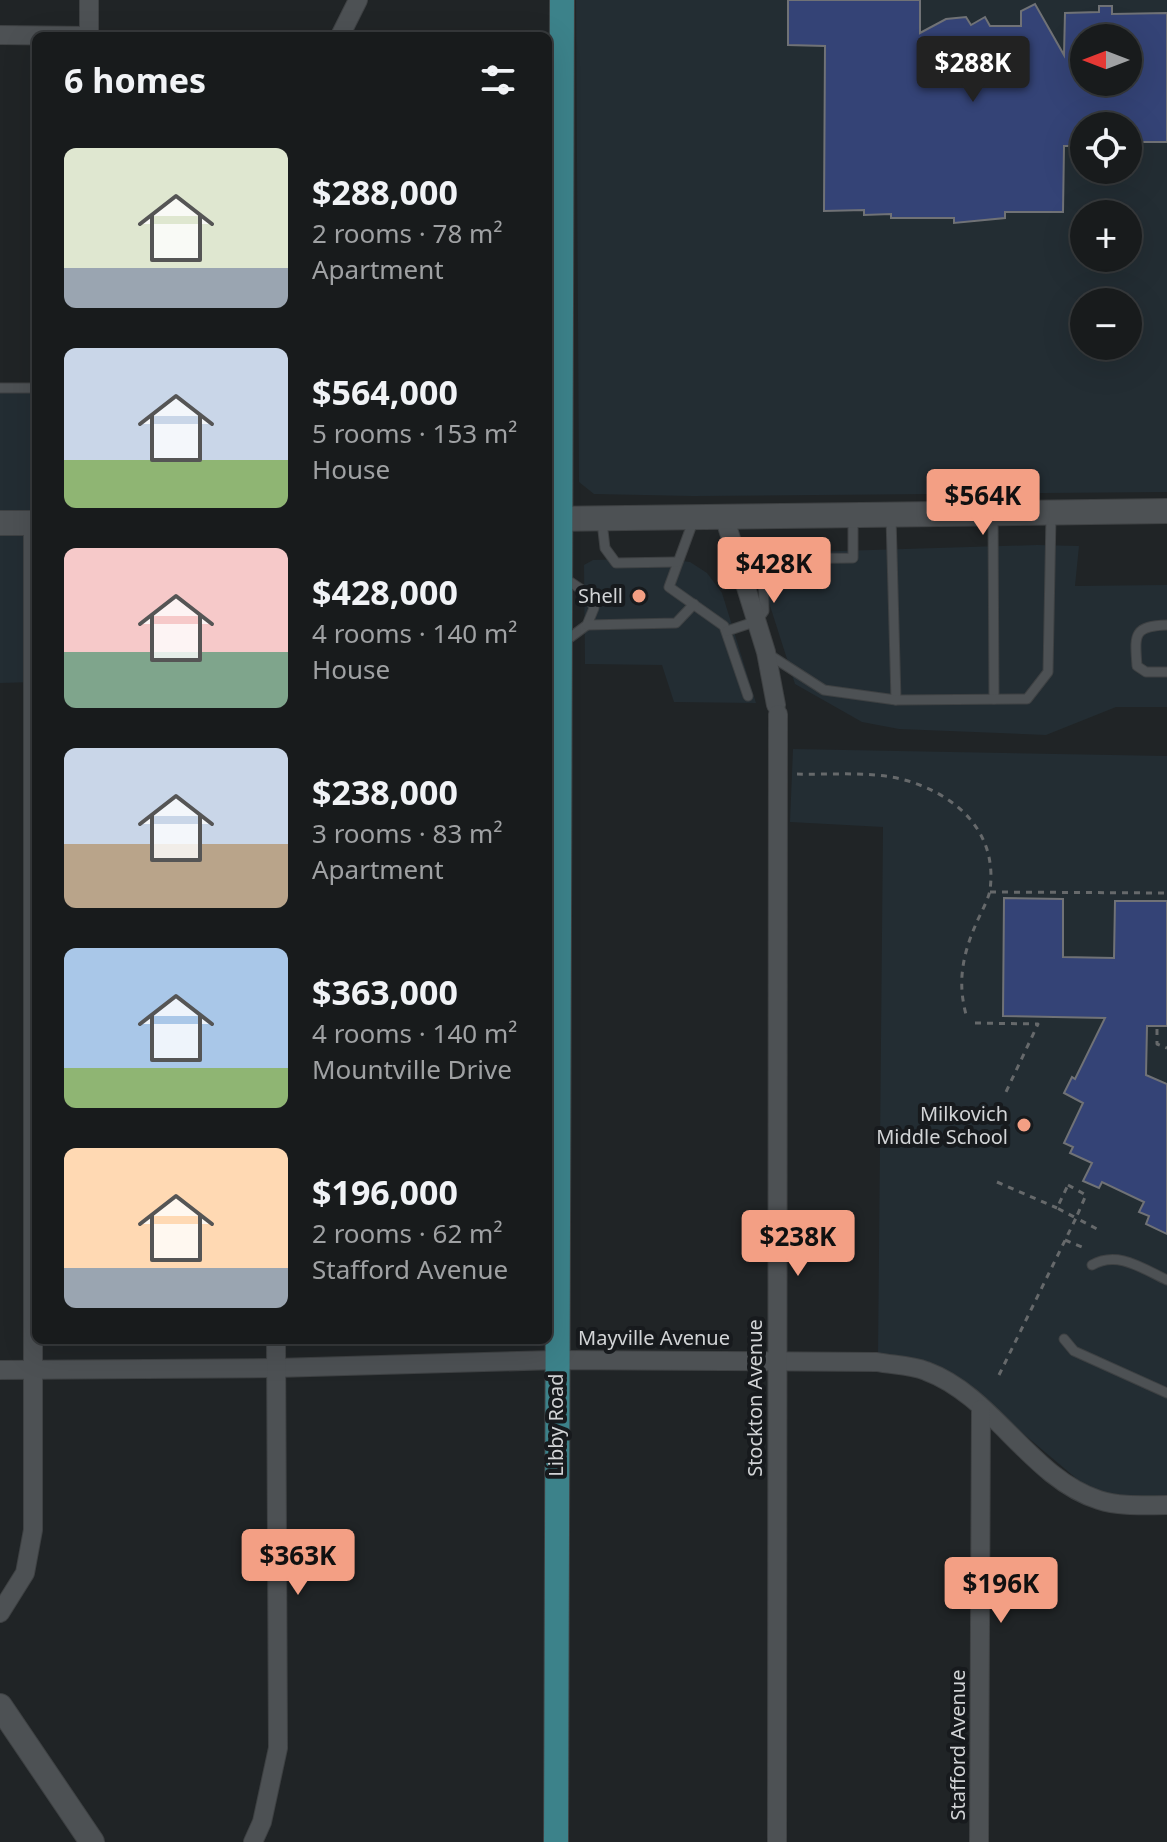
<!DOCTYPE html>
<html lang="en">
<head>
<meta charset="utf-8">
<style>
  body { margin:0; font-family:"Noto Sans",sans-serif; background:#212425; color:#f1f3f6; height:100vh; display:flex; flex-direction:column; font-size:30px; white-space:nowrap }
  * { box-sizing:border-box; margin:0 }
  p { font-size:26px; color:#9fa1a3 }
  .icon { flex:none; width:44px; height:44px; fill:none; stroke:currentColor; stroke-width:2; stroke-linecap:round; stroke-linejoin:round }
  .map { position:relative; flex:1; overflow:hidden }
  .panel { position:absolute; left:32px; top:32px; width:520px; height:1312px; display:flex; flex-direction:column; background:#181b1c; border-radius:12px; box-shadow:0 8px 32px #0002,0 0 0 2px #36393b }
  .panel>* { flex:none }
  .needle { width:52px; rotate:270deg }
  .controls { position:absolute; left:1070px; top:24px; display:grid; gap:16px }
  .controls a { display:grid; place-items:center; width:72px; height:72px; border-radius:50%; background:#181b1c; box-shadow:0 8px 32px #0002,0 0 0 2px #36393b; font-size:40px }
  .price { position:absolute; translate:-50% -68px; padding:0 18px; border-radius:8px; background:#f39f84; color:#111; font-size:26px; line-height:52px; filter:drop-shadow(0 2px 4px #0008) }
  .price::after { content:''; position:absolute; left:50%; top:48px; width:24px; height:18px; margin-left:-12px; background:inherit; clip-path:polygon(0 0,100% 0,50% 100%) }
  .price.current { background:#222; color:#fff }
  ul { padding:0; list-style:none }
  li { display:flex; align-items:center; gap:24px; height:200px; padding:0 32px }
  li span { display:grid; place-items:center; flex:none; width:224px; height:160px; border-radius:12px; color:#555 }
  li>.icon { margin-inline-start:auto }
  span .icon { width:96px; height:96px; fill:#fffc; stroke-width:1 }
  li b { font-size:34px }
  h2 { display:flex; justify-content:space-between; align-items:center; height:96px; padding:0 32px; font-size:34px }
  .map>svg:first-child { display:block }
  .built { fill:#232d33; fill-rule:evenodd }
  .building { fill:#344376; stroke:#707276; stroke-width:2; fill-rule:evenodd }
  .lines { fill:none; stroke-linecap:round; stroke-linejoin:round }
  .lane-casing { stroke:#3e4143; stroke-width:11 }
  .street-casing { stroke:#3e4143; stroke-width:20 }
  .secondary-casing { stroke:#3e4143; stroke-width:26 }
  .primary-casing { stroke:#3e4143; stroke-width:26 }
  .path { stroke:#66696b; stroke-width:3; stroke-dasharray:6 6; stroke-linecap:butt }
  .lane { stroke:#4d5154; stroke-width:9 }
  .street { stroke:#4d5154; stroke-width:18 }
  .secondary { stroke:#4d5154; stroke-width:24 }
  .primary { stroke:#3c828a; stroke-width:24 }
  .poi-dot { fill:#f39f84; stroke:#171a1d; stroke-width:3 }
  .labels { text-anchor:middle; stroke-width:8; stroke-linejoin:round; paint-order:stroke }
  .poi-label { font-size:20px; fill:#d2d4d6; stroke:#171a1d; text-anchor:end }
  .street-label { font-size:20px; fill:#d2d4d6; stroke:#171a1d }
</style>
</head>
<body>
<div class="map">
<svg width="1167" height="1842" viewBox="0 0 1167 1842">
  <rect width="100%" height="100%" fill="#202426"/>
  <g class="built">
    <path d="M576 0H1167V492L693 496 594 494 579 482ZM1084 38H1128V82H1084ZM1084 126H1128V170H1084ZM1084 214H1128V258H1084ZM1084 302H1128V346H1084Z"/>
    <polygon points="0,383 36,383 36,682 0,683"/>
    <polygon points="1037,545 1079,546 1075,586 1167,585 1167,707 1116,707 1046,735 899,729 862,722 795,684 757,565 774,553"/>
    <polygon points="659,558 690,562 707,573 722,593 756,703 674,702 662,665 585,664 584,565 593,560"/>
    <polygon points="793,749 1167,756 1167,1499 1108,1496 1084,1485 974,1392 878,1356 883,827 790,822"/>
  </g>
  <g class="building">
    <path d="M788 0H920V33L946 19 966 17 971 25 985 17 990 26H1021V11L1035 4 1064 55 1065 13 1099 12V6H1112V14L1167 13V142H1128V126H1084V146H1064L1063 212H1005V218L954 223V218H891V214L864 215V210L824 211 825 46 788 45ZM1084 38H1128V82H1084Z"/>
    <polygon points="1004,898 1063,899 1063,957 1114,958 1115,901 1167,901 1167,1026 1147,1026 1146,1075 1167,1084 1167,1234 1146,1224 1149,1216 1139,1212 1144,1202 1102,1182 1099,1188 1083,1181 1092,1163 1070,1153 1073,1147 1064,1143 1083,1103 1064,1093 1072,1077 1075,1079 1105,1018 1003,1016"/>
  </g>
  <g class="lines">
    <g class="lane-casing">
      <g id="lane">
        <polyline points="0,388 30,388"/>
        <polyline points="993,515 994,699"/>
        <polyline points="891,517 896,700"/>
        <polyline points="694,519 669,587 724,626 748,696"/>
        <polyline points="602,522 605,548 616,563 677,562"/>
        <polyline points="563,577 588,594 594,608 587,625 564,642"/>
        <polyline points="587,625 676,623 694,604"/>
        <path d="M1167 625C1132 626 1135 636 1137 666L1146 672H1167"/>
        <polyline points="727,631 757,621 764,611 763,559 853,558 853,516"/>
        <polyline points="768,654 824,690 896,700 1027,699 1048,672 1051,515"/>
        <path d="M1092 1265C1118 1250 1143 1269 1167 1280"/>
        <polyline points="1064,1339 1074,1351 1167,1393"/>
      </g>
    </g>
    <g class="street-casing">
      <g id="street">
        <polyline points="0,35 89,36"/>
        <polyline points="89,36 89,0"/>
        <polyline points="340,36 358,0"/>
        <polyline points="724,516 766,652 776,705"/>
        <path d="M0 1370 276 1368 556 1360 877 1362C892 1365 911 1365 926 1371 994 1396 1030 1478 1099 1500 1120 1507 1145 1505 1167 1505"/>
        <polyline points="0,1613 25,1573 33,1530 33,523"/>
        <polyline points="253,1842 262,1822 278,1748 276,1340"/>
        <polyline points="777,1842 778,714"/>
        <polyline points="979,1842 981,1409"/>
      </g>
    </g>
    <g class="secondary-casing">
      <g id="secondary">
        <polyline points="548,519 1167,511"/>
        <polyline points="0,523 36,523"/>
        <polyline points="0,1706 92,1842"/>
      </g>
    </g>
    <g class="primary-casing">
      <polyline id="primary" points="556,1842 562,0"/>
    </g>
    <g class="path">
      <path d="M797 774C830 775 869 771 901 779 955 793 998 831 990 890 988 901 980 914 976 924 962 956 957 984 967 1018"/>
      <polyline points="990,892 1167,893"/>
      <polyline points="975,1023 1038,1024 1005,1094"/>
      <polyline points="1157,1029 1157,1044 1167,1048"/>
      <polyline points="997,1182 1057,1208"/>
      <polygon points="1068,1185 1086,1195 1076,1218 1057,1208"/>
      <polyline points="1065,1240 1087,1249"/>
      <polyline points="999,1375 1076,1218 1097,1229"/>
    </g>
    <use href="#lane" class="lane"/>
    <use href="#street" class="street"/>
    <use href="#secondary" class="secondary"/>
    <use href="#primary" class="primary"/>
  </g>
  <g class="poi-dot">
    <circle cx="639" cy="596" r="8"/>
    <circle cx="1024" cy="1125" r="8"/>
  </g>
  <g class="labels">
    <g class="poi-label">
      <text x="623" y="603">Shell</text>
      <text x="1008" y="1121">Milkovich<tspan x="1008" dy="23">Middle School</tspan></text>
    </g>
    <g class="street-label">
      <text x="654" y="1345">Mayville Avenue</text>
      <text transform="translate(755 1398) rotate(-90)" y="7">Stockton Avenue</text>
      <text transform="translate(556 1425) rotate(-90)" y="7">Libby Road</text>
      <text transform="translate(958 1745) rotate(-90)" y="7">Stafford Avenue</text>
    </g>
  </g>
</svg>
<div class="controls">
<a><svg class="needle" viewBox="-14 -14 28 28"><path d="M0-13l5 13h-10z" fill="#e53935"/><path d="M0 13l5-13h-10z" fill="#9fa1a3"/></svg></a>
<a><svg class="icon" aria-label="locate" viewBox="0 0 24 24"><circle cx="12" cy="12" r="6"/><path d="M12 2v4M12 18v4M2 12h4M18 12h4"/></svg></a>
<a>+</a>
<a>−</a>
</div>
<b class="price current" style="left:973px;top:104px">$288K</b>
<b class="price" style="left:983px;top:537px">$564K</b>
<b class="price" style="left:774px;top:605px">$428K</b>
<b class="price" style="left:798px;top:1278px">$238K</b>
<b class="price" style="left:298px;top:1597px">$363K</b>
<b class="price" style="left:1001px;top:1625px">$196K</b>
<section class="panel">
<h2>6 homes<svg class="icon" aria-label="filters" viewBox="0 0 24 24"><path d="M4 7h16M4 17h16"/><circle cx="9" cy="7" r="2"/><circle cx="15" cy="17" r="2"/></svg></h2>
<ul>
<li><span style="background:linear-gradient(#dfe7d0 75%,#9aa5b1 0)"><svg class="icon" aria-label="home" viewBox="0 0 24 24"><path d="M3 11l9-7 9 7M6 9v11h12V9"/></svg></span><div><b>$288,000</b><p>2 rooms · 78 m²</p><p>Apartment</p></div></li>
<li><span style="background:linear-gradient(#c9d6e8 70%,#8fb573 0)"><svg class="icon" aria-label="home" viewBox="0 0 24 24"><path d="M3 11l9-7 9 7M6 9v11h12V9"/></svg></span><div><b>$564,000</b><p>5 rooms · 153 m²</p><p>House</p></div></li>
<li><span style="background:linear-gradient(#f6c9c9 65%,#7fa58c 0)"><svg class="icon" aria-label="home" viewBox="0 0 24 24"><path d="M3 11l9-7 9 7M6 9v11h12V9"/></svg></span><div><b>$428,000</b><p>4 rooms · 140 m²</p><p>House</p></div></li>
<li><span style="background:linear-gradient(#c9d6e8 60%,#b9a48a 0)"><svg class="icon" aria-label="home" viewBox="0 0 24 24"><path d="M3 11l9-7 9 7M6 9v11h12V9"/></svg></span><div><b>$238,000</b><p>3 rooms · 83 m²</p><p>Apartment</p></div></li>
<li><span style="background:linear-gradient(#a9c7e8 75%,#8fb573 0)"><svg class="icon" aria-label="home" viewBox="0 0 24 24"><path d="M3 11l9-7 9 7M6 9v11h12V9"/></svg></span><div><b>$363,000</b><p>4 rooms · 140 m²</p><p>Mountville Drive</p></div></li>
<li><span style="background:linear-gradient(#ffd9b3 75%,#9aa5b1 0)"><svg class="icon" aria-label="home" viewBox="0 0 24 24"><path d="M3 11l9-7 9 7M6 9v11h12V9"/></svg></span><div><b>$196,000</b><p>2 rooms · 62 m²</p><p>Stafford Avenue</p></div></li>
</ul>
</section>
</div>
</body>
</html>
